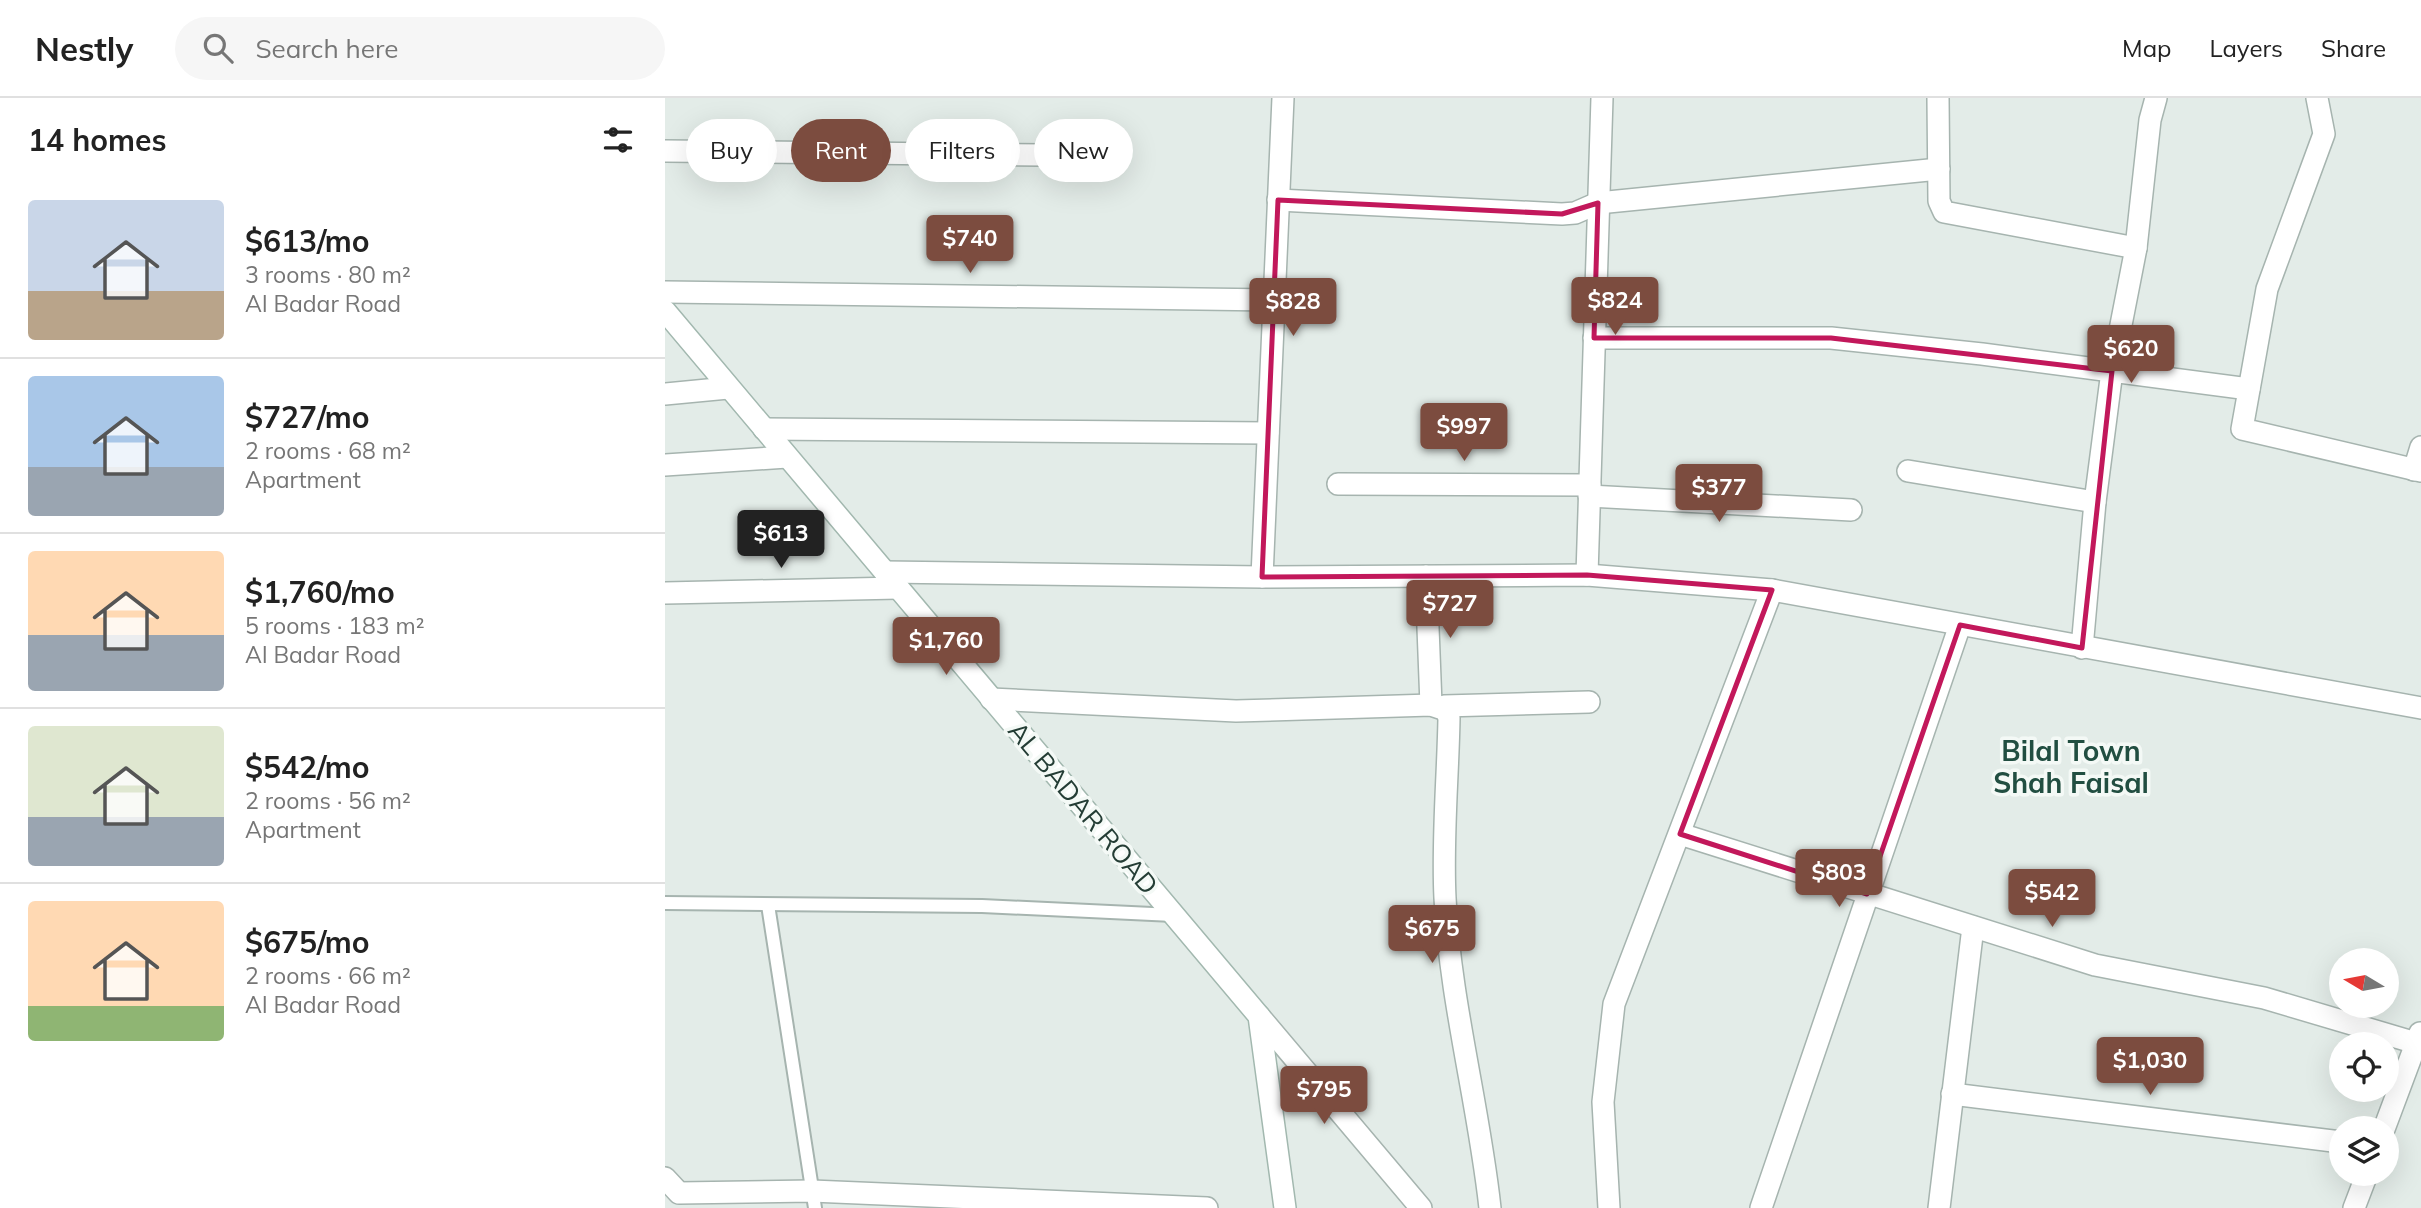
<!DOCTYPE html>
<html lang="en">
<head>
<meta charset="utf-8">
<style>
  body { margin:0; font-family:Mulish,sans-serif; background:#f6f6f6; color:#222; height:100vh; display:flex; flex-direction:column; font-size:26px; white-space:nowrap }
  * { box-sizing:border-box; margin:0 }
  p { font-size:23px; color:#767676 }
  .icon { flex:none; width:38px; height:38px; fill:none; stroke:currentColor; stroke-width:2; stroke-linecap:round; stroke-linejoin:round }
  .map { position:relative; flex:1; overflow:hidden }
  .sheet { display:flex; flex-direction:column; background:#fff; width:665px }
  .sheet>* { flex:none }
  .top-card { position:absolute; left:21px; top:21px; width:665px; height:63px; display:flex; gap:14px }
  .needle { width:46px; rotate:280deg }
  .buttons { position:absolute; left:1664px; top:850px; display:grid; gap:14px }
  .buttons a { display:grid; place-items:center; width:70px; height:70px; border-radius:50%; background:#fff; box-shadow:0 7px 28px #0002; font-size:35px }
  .price { position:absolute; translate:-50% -60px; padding:0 16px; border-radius:7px; background:#7c4c3f; color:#fff; font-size:23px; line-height:46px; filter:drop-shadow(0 2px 4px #0008) }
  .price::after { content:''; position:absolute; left:50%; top:42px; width:21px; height:16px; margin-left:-10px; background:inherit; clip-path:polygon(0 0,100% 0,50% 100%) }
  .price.current { background:#222; color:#fff }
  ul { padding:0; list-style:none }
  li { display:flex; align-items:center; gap:21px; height:175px; padding:0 28px }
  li+li { border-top:2px solid #e0e0e0 }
  li span { display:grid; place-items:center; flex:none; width:196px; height:140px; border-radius:7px; color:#555 }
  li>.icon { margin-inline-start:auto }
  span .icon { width:84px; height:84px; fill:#fffc; stroke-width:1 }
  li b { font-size:30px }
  h2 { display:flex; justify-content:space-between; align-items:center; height:84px; padding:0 28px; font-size:30px }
  .pill { padding:0 24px; border-radius:32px; background:#fff; box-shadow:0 7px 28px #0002; font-size:24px; line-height:63px }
  .pill.current { background:#7c4c3f; color:#fff }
  header { display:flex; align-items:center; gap:42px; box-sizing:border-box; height:98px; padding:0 35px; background:#fff; border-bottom:2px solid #e0e0e0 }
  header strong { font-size:33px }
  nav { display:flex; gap:38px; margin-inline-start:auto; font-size:24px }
  .search { width:490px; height:63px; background:#f6f6f6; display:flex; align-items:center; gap:18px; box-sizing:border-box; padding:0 24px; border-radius:38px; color:#767676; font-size:26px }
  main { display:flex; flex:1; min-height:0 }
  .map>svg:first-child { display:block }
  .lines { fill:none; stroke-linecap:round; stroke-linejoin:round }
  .lane-casing { stroke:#a6b4af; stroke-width:16 }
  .street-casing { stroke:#a6b4af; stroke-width:24 }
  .secondary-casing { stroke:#a2b8af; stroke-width:24 }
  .lane { stroke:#fff; stroke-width:12 }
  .street { stroke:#fff; stroke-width:21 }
  .secondary { stroke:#fff; stroke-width:21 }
  .marked { fill:none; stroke:#c2185b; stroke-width:5; stroke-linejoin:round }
  .labels { text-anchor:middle; stroke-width:7; stroke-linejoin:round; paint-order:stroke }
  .street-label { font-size:26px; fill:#243d35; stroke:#f4f9f6 }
  .neighbourhood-label { font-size:28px; font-weight:bold; fill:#214e41; stroke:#f4f9f6 }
</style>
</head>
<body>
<header>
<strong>Nestly</strong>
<div class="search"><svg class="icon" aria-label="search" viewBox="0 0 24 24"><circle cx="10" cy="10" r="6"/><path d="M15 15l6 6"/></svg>Search here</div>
<nav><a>Map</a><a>Layers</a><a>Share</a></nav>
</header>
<main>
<section class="sheet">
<h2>14 homes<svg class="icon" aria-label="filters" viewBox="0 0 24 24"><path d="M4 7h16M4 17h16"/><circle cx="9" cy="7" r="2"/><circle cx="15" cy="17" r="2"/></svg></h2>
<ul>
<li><span style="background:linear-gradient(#c9d6e8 65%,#b9a48a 0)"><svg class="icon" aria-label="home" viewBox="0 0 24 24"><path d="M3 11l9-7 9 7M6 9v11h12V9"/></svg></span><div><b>$613/mo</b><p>3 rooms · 80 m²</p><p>Al Badar Road</p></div></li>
<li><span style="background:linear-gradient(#a9c7e8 65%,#9aa5b1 0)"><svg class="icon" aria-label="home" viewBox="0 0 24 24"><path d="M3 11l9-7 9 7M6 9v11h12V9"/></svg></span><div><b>$727/mo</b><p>2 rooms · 68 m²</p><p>Apartment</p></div></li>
<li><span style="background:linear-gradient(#ffd9b3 60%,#9aa5b1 0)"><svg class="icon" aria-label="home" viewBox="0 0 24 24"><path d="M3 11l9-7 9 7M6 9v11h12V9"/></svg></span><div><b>$1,760/mo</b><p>5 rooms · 183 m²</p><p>Al Badar Road</p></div></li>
<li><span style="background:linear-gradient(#dfe7d0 65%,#9aa5b1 0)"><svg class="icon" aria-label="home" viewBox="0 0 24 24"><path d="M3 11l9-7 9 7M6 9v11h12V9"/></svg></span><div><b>$542/mo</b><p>2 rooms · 56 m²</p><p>Apartment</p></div></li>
<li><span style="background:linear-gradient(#ffd9b3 75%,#8fb573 0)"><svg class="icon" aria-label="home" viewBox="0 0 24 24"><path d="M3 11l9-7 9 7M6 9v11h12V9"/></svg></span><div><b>$675/mo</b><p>2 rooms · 66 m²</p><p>Al Badar Road</p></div></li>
</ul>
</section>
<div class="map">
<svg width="1756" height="1110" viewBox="0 0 1756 1110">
  <rect width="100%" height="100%" fill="#e3ece8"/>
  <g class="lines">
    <g class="lane-casing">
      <g id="lane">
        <polyline points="0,805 317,808 508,817"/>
        <polyline points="103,807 150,1110"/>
      </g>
    </g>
    <g class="street-casing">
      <g id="street">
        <polyline points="1273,0 1274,103 1279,114 1471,150"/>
        <polyline points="1652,0 1659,36 1602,191 1577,331 1756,373"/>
        <polyline points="0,53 378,57"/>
        <polyline points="613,102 897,116 910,115 933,105 1274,71"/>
        <polyline points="0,194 609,202"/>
        <polyline points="929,240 1166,240 1317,256 1584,291"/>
        <polyline points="0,296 63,290"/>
        <polyline points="99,331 603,335"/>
        <polyline points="0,367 122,359"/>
        <polyline points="1749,372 1756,349"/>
        <polyline points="1243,373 1430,404"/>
        <polyline points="673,386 925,387"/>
        <polyline points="924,398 1186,412"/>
        <polyline points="220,474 597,479 922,477 1107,492 1756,610"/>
        <polyline points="922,477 937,0"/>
        <polyline points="761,478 766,607"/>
        <polyline points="597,479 618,0"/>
        <polyline points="0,495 233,490"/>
        <polyline points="1417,550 1430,404 1447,273 1471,150 1485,22 1491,0"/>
        <path d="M326 601 571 613 766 607 781 612 784 620C783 679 777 741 780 800 785 904 814 1007 825 1110"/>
        <polyline points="779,608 924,604"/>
        <polyline points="1015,736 1430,867 1599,900 1751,945"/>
        <polyline points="594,918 756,1110"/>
        <polyline points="1287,996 1676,1044"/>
        <polyline points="1719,1031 1755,935"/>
        <polyline points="0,1080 14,1095 147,1093 542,1110"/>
        <polyline points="944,1110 938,1004 949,906 1107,492"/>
        <polyline points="1096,1110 1295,527"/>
        <polyline points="1274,1110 1308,829"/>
        <polyline points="1689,1110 1702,1076"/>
      </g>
    </g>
    <g class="secondary-casing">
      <polyline id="secondary" points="0,213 594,918 620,1110"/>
    </g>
    <use href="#lane" class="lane"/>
    <use href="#street" class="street"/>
    <use href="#secondary" class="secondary"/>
  </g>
  <path class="marked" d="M613 102 897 116 933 105 929 240H1166L1447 273 1417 550 1295 527 1202 796 1015 736 1107 492 922 477 597 479Z"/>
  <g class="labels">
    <g class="street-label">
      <text transform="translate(418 710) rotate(50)" y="9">AL BADAR ROAD</text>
    </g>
    <g class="neighbourhood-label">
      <text x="1406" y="663">Bilal Town<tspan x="1406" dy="32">Shah Faisal</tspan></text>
    </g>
  </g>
</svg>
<div class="buttons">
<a><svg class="needle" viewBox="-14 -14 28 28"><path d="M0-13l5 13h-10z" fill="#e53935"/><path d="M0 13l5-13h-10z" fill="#767676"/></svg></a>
<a><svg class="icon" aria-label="locate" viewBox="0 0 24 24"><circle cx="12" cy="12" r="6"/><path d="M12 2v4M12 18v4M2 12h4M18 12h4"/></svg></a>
<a><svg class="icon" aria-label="layers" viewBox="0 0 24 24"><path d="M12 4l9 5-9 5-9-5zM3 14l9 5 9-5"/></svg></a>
</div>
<b class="price" style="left:305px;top:177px">$740</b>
<b class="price" style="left:950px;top:239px">$824</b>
<b class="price" style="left:628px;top:240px">$828</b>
<b class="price" style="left:1466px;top:287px">$620</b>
<b class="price" style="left:799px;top:365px">$997</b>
<b class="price" style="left:1054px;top:426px">$377</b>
<b class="price current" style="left:116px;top:472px">$613</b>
<b class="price" style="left:785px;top:542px">$727</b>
<b class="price" style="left:281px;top:579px">$1,760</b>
<b class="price" style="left:1174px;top:811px">$803</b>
<b class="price" style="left:1387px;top:831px">$542</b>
<b class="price" style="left:767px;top:867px">$675</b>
<b class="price" style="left:1485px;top:999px">$1,030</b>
<b class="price" style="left:659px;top:1028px">$795</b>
<div class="top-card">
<a class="pill">Buy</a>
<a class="pill current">Rent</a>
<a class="pill">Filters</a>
<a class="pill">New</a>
</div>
</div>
</main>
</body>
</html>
